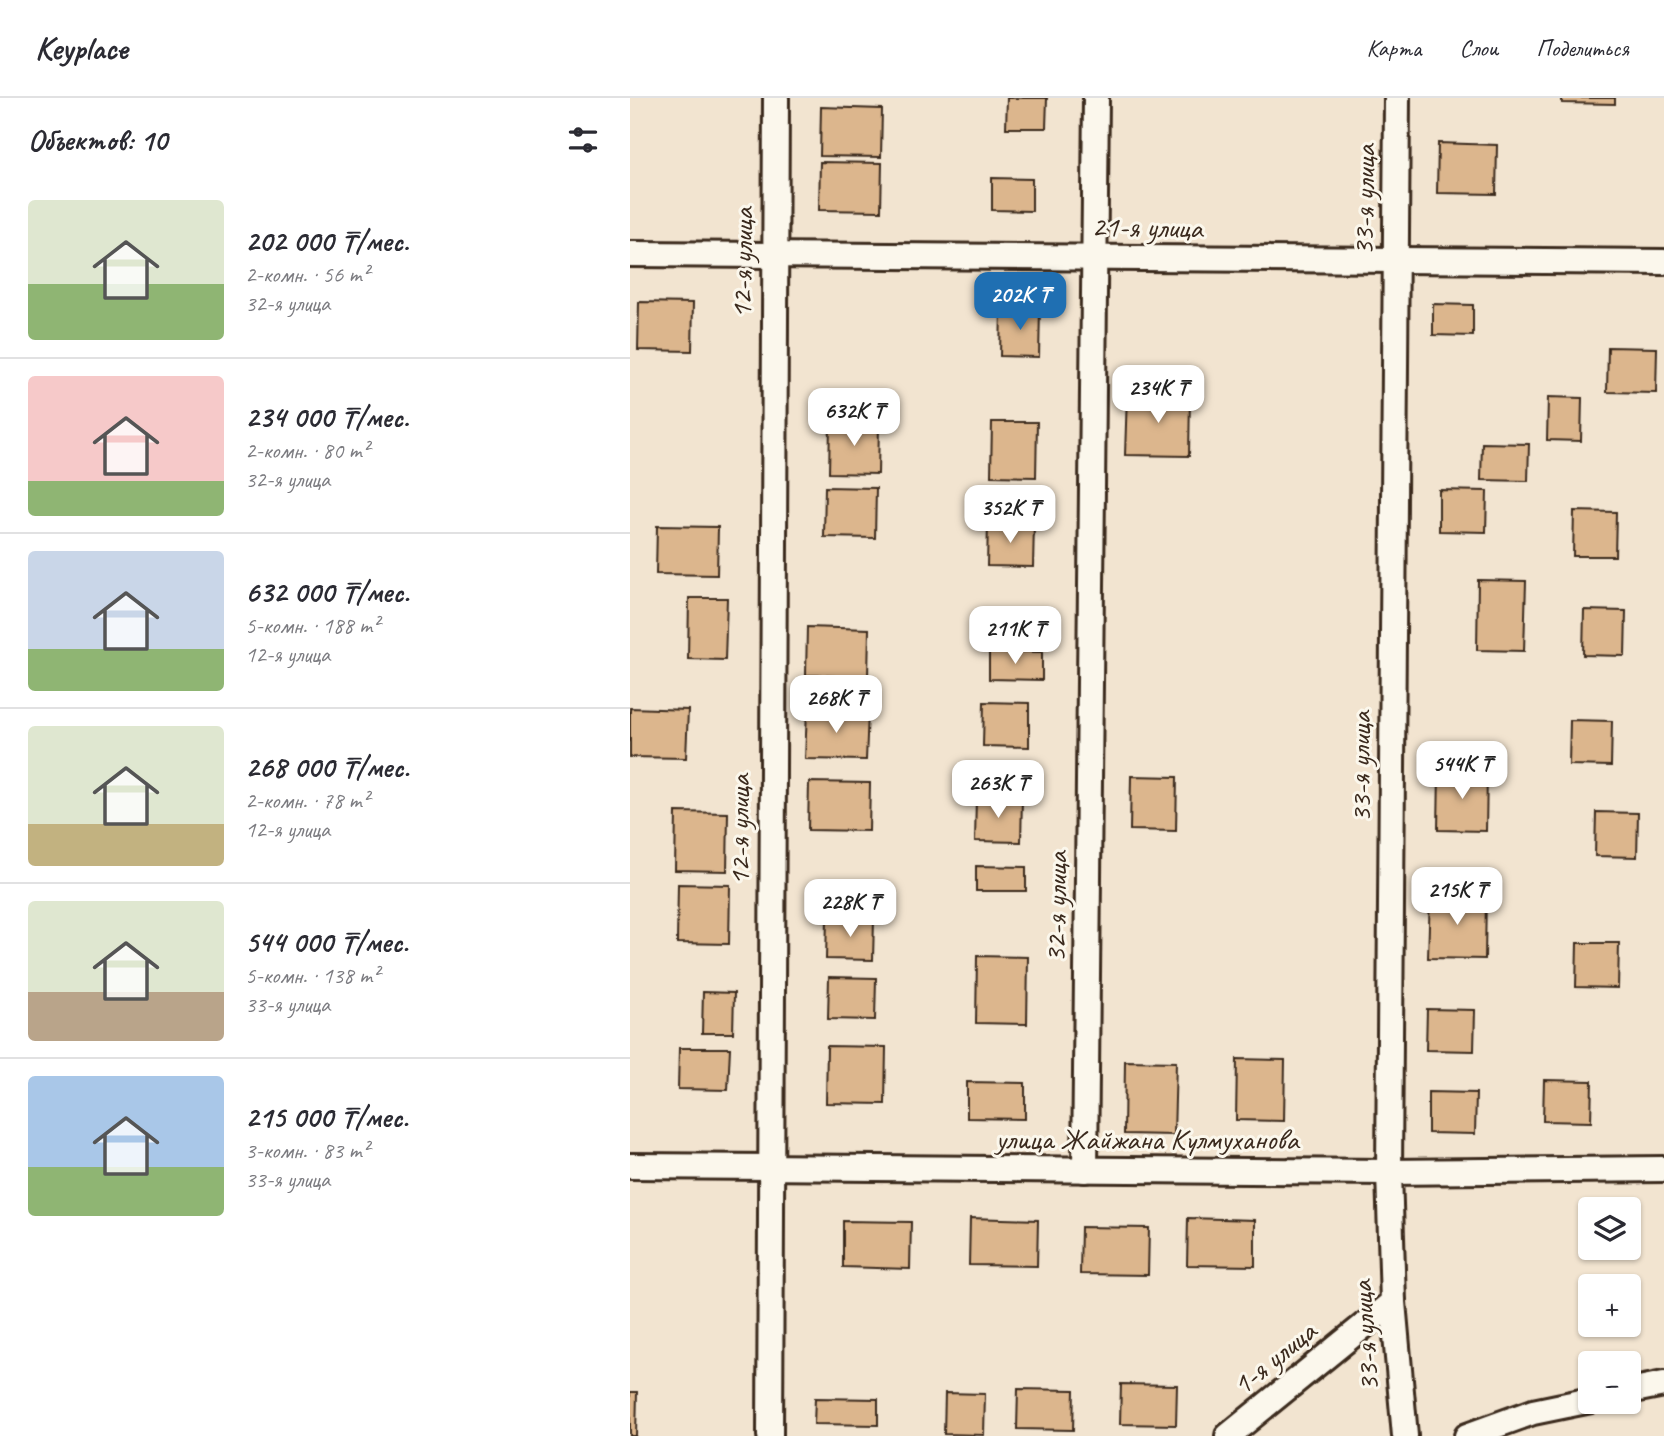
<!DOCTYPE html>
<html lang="ru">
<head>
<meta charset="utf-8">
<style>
  body { margin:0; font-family:Caveat,sans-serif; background:#f2f2f3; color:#2b2b33; height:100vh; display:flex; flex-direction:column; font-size:26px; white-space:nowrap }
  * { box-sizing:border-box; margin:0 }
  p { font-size:23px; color:#7c7c81 }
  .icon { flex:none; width:38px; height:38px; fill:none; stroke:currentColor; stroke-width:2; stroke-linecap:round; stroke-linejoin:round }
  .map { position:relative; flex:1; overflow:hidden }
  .details { display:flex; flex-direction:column; background:#fff; width:630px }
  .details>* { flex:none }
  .buttons { position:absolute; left:948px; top:1099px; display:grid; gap:14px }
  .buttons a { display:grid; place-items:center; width:63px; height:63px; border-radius:7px; background:#fff; box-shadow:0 2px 5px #0004; font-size:35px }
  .price { position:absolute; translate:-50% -60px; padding:0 16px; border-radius:14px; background:#fff; color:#222; font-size:23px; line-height:46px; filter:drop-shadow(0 2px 4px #0008) }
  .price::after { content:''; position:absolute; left:50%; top:42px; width:21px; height:16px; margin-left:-10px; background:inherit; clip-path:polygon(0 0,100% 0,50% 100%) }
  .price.active { background:#1f6fb2; color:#fff }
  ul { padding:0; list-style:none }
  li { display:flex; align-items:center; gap:21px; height:175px; padding:0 28px }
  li+li { border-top:2px solid #e1e1e2 }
  li span { display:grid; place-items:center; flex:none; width:196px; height:140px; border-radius:7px; color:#555 }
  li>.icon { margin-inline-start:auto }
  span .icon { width:84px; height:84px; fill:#fffc; stroke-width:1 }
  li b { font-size:30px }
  h2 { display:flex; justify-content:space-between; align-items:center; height:84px; padding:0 28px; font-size:30px }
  header { display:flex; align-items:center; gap:42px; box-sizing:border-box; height:98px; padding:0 35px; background:#fff; border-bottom:2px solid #e1e1e2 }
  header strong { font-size:33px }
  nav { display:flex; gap:38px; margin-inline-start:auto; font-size:24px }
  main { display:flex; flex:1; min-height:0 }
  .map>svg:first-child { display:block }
  .building { fill:#dcb68d; stroke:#3b2a1e; stroke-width:2 }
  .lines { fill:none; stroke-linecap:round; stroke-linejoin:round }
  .minor-casing { stroke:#3b2a1e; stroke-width:30 }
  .minor { stroke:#fbf7ec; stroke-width:24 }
  .labels { text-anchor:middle; stroke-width:6; stroke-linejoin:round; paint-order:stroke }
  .street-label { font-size:30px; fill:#3b2a1e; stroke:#fbf7ec }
</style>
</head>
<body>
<header>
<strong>Keyplace</strong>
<nav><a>Карта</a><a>Слои</a><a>Поделиться</a></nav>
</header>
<main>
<section class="details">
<h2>Объектов: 10<svg class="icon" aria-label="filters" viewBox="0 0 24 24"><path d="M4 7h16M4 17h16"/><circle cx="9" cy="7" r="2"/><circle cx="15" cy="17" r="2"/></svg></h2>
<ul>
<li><span style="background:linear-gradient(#dfe7d0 60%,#8fb573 0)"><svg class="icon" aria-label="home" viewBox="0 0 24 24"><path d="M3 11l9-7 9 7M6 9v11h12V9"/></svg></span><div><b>202 000 ₸/мес.</b><p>2-комн. · 56 m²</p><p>32-я улица</p></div></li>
<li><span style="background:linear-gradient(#f6c9c9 75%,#8fb573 0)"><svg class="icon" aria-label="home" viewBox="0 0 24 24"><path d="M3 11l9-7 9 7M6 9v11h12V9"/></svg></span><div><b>234 000 ₸/мес.</b><p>2-комн. · 80 m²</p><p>32-я улица</p></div></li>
<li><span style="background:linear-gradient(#c9d6e8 70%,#8fb573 0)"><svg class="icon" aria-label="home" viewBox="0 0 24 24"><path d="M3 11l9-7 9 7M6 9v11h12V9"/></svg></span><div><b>632 000 ₸/мес.</b><p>5-комн. · 188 m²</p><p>12-я улица</p></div></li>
<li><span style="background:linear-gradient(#dfe7d0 70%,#c2b280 0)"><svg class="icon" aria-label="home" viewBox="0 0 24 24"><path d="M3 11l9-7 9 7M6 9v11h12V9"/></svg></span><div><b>268 000 ₸/мес.</b><p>2-комн. · 78 m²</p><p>12-я улица</p></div></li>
<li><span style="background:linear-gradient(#dfe7d0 65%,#b9a48a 0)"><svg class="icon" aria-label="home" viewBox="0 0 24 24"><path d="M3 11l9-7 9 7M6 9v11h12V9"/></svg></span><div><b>544 000 ₸/мес.</b><p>5-комн. · 138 m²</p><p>33-я улица</p></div></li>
<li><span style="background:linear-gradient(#a9c7e8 65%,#8fb573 0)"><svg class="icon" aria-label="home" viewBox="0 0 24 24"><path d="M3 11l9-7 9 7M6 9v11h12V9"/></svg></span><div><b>215 000 ₸/мес.</b><p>3-комн. · 83 m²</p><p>33-я улица</p></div></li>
</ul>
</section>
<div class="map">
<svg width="1034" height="1338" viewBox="0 0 1034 1338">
  <rect width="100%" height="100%" fill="#f2e4d0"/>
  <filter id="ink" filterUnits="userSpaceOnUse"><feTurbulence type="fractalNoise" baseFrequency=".0143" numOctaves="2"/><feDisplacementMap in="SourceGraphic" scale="14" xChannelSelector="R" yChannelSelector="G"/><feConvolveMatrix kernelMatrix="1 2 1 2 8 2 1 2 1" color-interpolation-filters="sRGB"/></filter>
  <g filter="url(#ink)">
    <g class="building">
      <polygon points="377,0 417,0 416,30 376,30"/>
      <polygon points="932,0 985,0 985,6 932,5"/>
      <polygon points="191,9 252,11 251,59 190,58"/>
      <polygon points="808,45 867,47 866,96 807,95"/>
      <polygon points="190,64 252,65 251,113 189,112"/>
      <polygon points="362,80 402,81 402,113 362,112"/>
      <polygon points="9,204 63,205 62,253 8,252"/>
      <polygon points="803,206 843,207 843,238 803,237"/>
      <polygon points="371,209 410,210 409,259 370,258"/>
      <polygon points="978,249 1027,250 1026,295 977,294"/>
      <polygon points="497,296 560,297 559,358 495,357"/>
      <polygon points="918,299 952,300 951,343 917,342"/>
      <polygon points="362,324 407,324 406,379 361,378"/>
      <polygon points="200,325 249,326 248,376 199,375"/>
      <polygon points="852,345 899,346 898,383 851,382"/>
      <polygon points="195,389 246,390 245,440 194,439"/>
      <polygon points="809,392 857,393 856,434 809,433"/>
      <polygon points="944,413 986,414 985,458 943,458"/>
      <polygon points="358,424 404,425 403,469 357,468"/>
      <polygon points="27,428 88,429 87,477 26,476"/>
      <polygon points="848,482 896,483 894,553 847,552"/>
      <polygon points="59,500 97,500 95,562 58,561"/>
      <polygon points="954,512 996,513 995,558 953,557"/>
      <polygon points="177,529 239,531 238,579 176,577"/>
      <polygon points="359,553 412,554 412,582 359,581"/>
      <polygon points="354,604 399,605 399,649 353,648"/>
      <polygon points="0,610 58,612 56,660 0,659"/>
      <polygon points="177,612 238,614 236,662 175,661"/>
      <polygon points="940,622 982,623 981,668 939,667"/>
      <polygon points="809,673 857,674 856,733 808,732"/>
      <polygon points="501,678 547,679 546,733 500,732"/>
      <polygon points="179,684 240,685 239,733 178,732"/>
      <polygon points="346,699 392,700 391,744 345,743"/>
      <polygon points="46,714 98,715 97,773 45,772"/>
      <polygon points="966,714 1008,715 1007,759 965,758"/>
      <polygon points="346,768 396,769 396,793 346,793"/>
      <polygon points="48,786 100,787 99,846 47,845"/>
      <polygon points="800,796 856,797 855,861 798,860"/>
      <polygon points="197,820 244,821 243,862 196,861"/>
      <polygon points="947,845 989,845 988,890 946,889"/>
      <polygon points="347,858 398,859 397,926 346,925"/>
      <polygon points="199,879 246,880 245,922 198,921"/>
      <polygon points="73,894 104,895 103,935 72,935"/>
      <polygon points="797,911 845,912 844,953 796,952"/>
      <polygon points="197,948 256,949 255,1006 196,1005"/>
      <polygon points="49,950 100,950 98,992 48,991"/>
      <polygon points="607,961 655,962 654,1023 606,1022"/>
      <polygon points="495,963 546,964 544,1037 494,1036"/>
      <polygon points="914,982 962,983 961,1024 913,1023"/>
      <polygon points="337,984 395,985 395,1021 337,1020"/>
      <polygon points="798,994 846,995 845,1036 798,1035"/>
      <polygon points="340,1120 408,1122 407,1168 339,1167"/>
      <polygon points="558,1120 625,1122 625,1168 557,1167"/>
      <polygon points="213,1123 281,1124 280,1171 213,1169"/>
      <polygon points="451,1129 519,1130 518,1177 450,1176"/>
      <polygon points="491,1286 547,1287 546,1327 490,1326"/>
      <polygon points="388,1291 444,1292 443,1332 387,1331"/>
      <polygon points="0,1294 7,1294 6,1338 0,1338"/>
      <polygon points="315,1295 355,1296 354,1337 314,1336"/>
      <polygon points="185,1300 248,1301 248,1327 184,1326"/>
    </g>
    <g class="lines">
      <g class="minor-casing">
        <g id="minor">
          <polyline points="767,0 759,1074 763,1204 775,1338"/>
          <polyline points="0,156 1034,164"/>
          <polyline points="0,1068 759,1074 1034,1071"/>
          <polyline points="455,1072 466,0"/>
          <polyline points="999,1293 1034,1286"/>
          <polyline points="140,1338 146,0"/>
          <polyline points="598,1338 763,1204"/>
          <polyline points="837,1338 903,1314 961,1302"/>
        </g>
      </g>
      <use href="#minor" class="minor"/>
    </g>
  </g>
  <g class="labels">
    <g class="street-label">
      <text transform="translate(734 102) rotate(-89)" y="10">33-я улица</text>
      <text transform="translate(517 129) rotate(1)" y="10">21-я улица</text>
      <text transform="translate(112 165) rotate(-89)" y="10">12-я улица</text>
      <text transform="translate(730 669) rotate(-90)" y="10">33-я улица</text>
      <text transform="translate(109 732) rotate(-90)" y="10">12-я улица</text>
      <text transform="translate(426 809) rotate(-89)" y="10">32-я улица</text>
      <text x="517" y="1051">улица Жайжана Кулмуханова</text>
      <text transform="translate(735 1238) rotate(-94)" y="10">33-я улица</text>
      <text transform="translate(644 1260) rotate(-39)" y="10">1-я улица</text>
    </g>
  </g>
</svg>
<div class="buttons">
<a><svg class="icon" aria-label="layers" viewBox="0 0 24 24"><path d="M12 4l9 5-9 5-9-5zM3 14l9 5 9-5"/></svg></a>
<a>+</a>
<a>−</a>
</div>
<b class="price active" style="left:390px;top:234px">202K ₸</b>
<b class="price" style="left:528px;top:327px">234K ₸</b>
<b class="price" style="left:224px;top:350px">632K ₸</b>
<b class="price" style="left:380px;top:447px">352K ₸</b>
<b class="price" style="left:385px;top:568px">211K ₸</b>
<b class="price" style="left:206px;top:637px">268K ₸</b>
<b class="price" style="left:832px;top:703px">544K ₸</b>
<b class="price" style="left:368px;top:722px">263K ₸</b>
<b class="price" style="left:827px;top:829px">215K ₸</b>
<b class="price" style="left:220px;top:841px">228K ₸</b>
</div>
</main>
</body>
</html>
